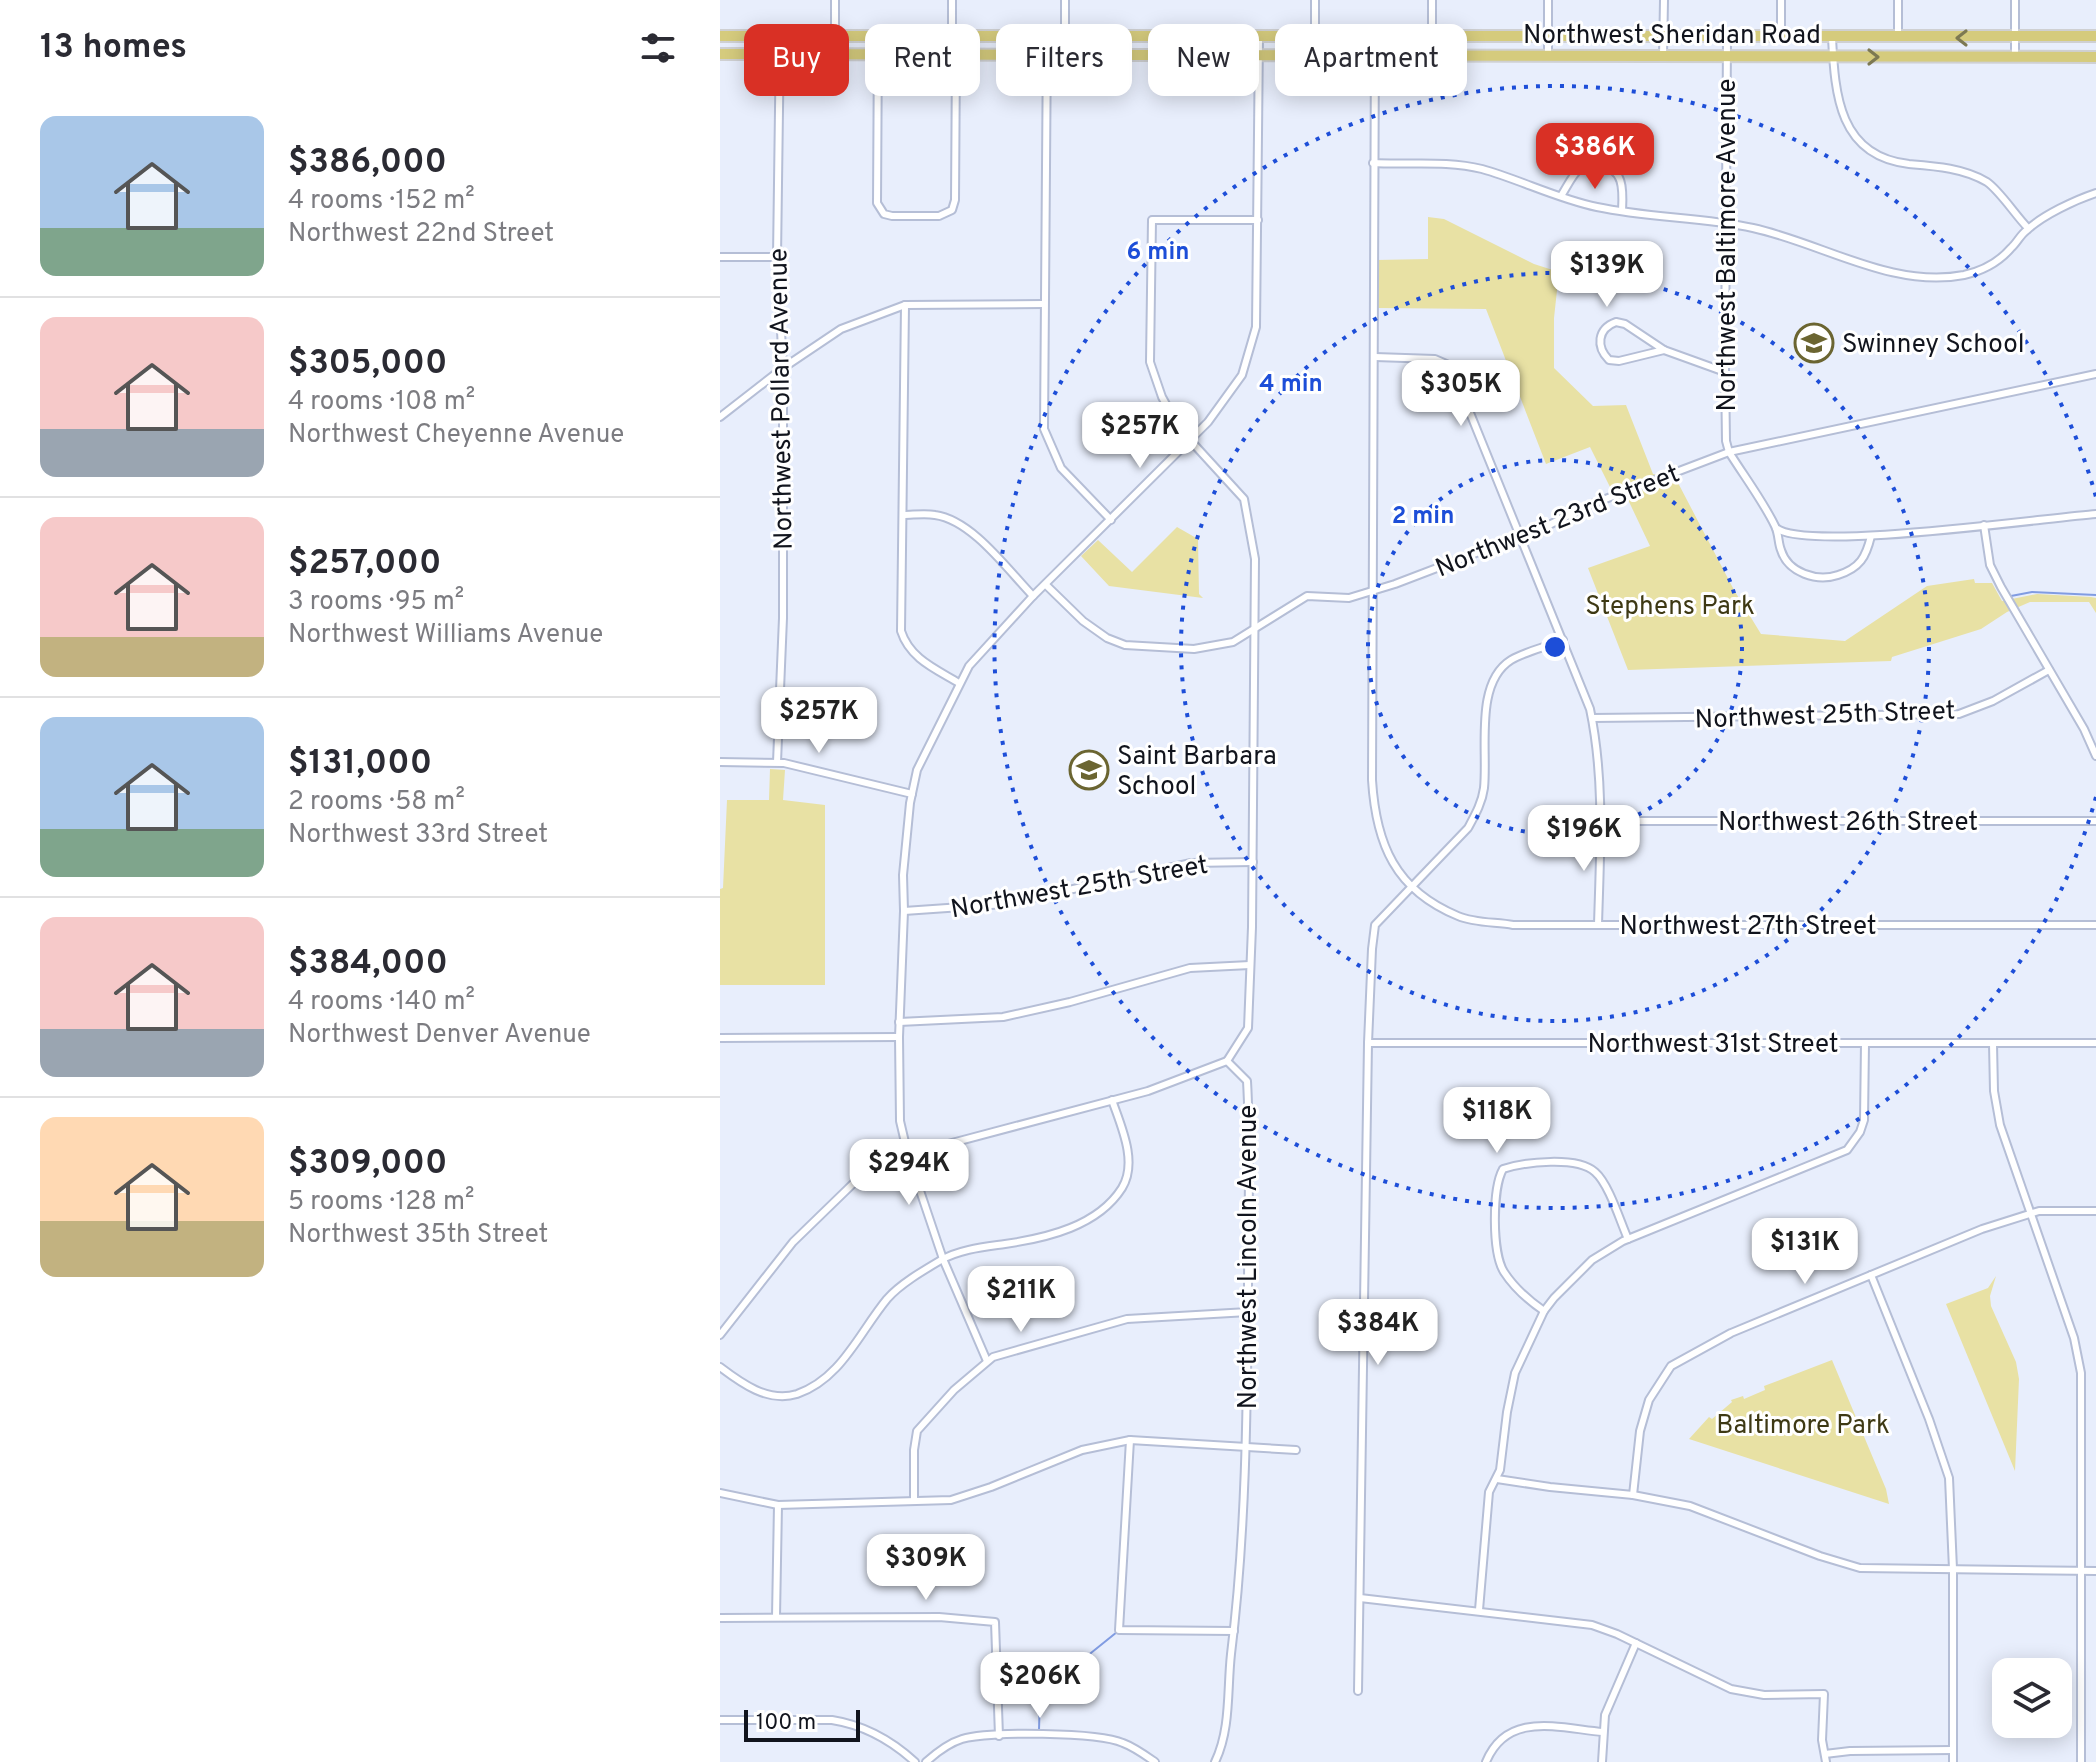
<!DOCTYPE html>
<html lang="en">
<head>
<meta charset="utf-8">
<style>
  body { margin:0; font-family:Overpass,sans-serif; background:#f2f2f3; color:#2b2b33; height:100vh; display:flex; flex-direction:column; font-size:30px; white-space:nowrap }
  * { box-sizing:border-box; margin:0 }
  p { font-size:26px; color:#7c7c81 }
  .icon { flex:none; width:44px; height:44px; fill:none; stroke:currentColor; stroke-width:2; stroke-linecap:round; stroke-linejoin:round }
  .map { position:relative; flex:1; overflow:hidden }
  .panel { display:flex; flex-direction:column; background:#fff; width:720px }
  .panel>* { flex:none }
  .banner { position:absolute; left:24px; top:24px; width:760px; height:72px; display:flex; gap:16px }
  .controls { position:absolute; left:1272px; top:1658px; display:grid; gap:16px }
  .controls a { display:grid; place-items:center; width:80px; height:80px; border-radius:16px; background:#fff; box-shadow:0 4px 20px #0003; font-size:40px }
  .scale { position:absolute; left:24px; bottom:20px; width:116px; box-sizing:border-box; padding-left:8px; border:4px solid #11141d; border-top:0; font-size:22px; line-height:28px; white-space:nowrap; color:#11141d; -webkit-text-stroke:6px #fff; paint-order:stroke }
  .price { position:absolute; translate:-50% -68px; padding:0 18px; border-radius:16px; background:#fff; color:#222; font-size:26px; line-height:52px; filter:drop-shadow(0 2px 4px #0008) }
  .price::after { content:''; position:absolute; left:50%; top:48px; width:24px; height:18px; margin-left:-12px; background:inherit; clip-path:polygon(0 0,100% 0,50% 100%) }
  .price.selected { background:#d93025; color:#fff }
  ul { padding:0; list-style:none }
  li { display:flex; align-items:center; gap:24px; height:200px; padding:0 40px }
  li+li { border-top:2px solid #e1e1e2 }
  li span { display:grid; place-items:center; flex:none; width:224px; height:160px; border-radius:16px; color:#555 }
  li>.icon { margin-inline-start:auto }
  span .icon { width:96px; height:96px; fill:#fffc; stroke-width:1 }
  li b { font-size:34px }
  h2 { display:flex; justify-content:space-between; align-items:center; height:96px; padding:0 40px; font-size:34px }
  .tag { padding:0 28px; border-radius:16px; background:#fff; box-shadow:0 4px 20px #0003; font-size:28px; line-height:72px }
  .tag.selected { background:#d93025; color:#fff }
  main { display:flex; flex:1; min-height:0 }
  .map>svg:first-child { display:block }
  .green { fill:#e8e1a4 }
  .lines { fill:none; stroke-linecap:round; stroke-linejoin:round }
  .stream { stroke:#819ce2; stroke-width:2 }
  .minor-casing { stroke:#b5bed6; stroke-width:10 }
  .primary-casing { stroke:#cfd0d2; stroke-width:14 }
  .minor { stroke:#fff; stroke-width:6 }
  .primary { stroke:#d5cb7d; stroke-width:10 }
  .oneway { stroke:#7d7952 }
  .ring { fill:none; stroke:#1d4ed8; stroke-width:4; stroke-dasharray:4 8 }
  .labels { text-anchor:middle; stroke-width:6; stroke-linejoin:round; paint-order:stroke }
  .street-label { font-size:26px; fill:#11141d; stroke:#fff }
  .poi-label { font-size:26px; fill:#11141d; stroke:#fff; text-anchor:start }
  .park-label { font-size:26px; fill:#3e3914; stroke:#fff }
  .centre { fill:#1d4ed8; stroke:#fff; stroke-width:4 }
  .ring-label { font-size:24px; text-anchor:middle; font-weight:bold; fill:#1d4ed8; stroke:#fff; stroke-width:6; stroke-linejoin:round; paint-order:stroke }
</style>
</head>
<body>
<main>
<section class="panel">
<h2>13 homes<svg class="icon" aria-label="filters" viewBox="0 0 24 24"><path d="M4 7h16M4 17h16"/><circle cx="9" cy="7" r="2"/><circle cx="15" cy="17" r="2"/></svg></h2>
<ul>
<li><span style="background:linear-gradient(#a9c7e8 70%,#7fa58c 0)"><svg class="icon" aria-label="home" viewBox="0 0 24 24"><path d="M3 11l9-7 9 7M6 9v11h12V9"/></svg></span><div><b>$386,000</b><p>4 rooms · 152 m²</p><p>Northwest 22nd Street</p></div></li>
<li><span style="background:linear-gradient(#f6c9c9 70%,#9aa5b1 0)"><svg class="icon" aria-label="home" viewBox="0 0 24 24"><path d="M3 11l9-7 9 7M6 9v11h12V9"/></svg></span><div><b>$305,000</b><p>4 rooms · 108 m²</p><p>Northwest Cheyenne Avenue</p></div></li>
<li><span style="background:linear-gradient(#f6c9c9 75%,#c2b280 0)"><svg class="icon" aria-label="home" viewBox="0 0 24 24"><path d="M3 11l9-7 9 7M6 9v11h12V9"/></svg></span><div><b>$257,000</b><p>3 rooms · 95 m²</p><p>Northwest Williams Avenue</p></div></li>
<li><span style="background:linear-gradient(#a9c7e8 70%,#7fa58c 0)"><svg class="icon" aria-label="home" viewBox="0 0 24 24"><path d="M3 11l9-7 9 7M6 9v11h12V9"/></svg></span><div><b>$131,000</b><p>2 rooms · 58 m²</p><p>Northwest 33rd Street</p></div></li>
<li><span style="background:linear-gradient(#f6c9c9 70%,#9aa5b1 0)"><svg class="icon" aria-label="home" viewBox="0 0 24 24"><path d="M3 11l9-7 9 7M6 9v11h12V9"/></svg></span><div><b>$384,000</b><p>4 rooms · 140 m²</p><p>Northwest Denver Avenue</p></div></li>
<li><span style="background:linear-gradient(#ffd9b3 65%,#c2b280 0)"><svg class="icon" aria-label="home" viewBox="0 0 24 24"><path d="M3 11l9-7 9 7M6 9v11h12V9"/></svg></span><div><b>$309,000</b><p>5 rooms · 128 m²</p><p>Northwest 35th Street</p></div></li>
</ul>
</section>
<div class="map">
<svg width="1376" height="1762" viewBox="0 0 1376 1762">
  <rect width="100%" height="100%" fill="#e8eefc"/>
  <g class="green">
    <polygon points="708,217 724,219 814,264 839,272 834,318 834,368 873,406 906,405 933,474 956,479 1014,590 1041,634 1125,641 1207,586 1254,579 1255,583 1272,583 1282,601 1317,594 1371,597 1376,598 1376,613 1369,602 1310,602 1287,612 1261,629 1172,657 1171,661 908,670 868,568 930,546 902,487 892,491 870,447 826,464 766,309 657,308 656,260 708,259"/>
    <polygon points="457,527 478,539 479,594 483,598 389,586 361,556 378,540 412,572"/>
    <polygon points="50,769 65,770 63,800 105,805 105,985 0,985 0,889 3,888 7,800 49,800"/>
    <polygon points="1276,1276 1270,1296 1271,1306 1296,1362 1299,1379 1295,1471 1226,1304 1268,1288"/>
    <polygon points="1112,1360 1166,1489 1169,1504 969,1439 989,1417 992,1419 1012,1402 1011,1400 1023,1396 1024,1399 1045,1390 1044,1386"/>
  </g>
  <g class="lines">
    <g class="stream">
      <polyline points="1291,596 1312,592 1376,595"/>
      <polyline points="319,1730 320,1694 397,1632"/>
    </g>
    <g class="minor-casing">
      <g id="minor">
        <polyline points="232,0 232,36"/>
        <polyline points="345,0 345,54"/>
        <polyline points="828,0 828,56"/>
        <polyline points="1295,0 1295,57"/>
        <polyline points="115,36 115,0"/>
        <polyline points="158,36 157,203 164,214 172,216 219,216 232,210 235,200 236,54"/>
        <polyline points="595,36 595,0"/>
        <polyline points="712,36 712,0"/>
        <polyline points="1061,36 1061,0"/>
        <polyline points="1178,36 1178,0"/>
        <polyline points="327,37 324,429 341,468 391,520"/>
        <path d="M655 37 652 780C656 844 675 890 738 916 754 923 776 922 793 925H1376"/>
        <path d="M1007 38 1005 372 1006 441 1009 452C1024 476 1043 501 1055 526 1059 534 1058 543 1061 550 1068 573 1097 582 1118 575 1140 568 1146 557 1151 536"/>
        <path d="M1112 38C1115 95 1119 156 1189 164 1214 166 1244 168 1267 182 1280 191 1296 216 1308 228"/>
        <polyline points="943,56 944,0"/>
        <path d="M653 163C689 165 727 160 762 169 801 180 838 199 877 207 929 218 982 217 1033 228 1102 243 1172 289 1244 275 1262 271 1279 262 1291 248 1297 243 1300 235 1307 230 1323 215 1355 200 1376 193"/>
        <path d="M841 196C847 187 852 175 860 168 866 164 872 164 879 165 905 168 903 191 902 211"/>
        <polyline points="0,257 57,257"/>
        <path d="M185 305 181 631C190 659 216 669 239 683"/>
        <path d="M896 322 905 324 944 350 899 361 889 360C876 347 877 329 896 322Z"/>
        <polyline points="944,350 1005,372"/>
        <path d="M655 357 715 359 731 366 870 709C885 780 880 853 878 925"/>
        <polyline points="0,417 63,368 121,329 185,305 324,304"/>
        <path d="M183 515C193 515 205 513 215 515 252 520 287 569 313 596"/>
        <polyline points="1264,525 1270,565 1281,587 1364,729 1376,756"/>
        <path d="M1056 528C1086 552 1324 518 1376 514"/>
        <polyline points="326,585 363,621 387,638 405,645 474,649 513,642 587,596 629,598 675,584 827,526 867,506 1009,452 1376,374"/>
        <polyline points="872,718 1239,714 1273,701 1329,670"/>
        <polyline points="0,762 64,763 192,794"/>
        <polyline points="57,762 63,618 63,368 57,257 60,36"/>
        <polyline points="880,821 1376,821"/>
        <polyline points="184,911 285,904 471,863 533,862"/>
        <polyline points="179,1022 283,1017 350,1002 470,968 530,965"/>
        <polyline points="0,1038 179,1037"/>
        <polyline points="648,1043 1376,1043"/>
        <polyline points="1273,1044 1274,1091 1280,1125 1354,1338 1361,1373 1361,1762"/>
        <polyline points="507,1061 528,1028 532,927 535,559 524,499 459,428 442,397 430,362 432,220 538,220"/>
        <polyline points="1151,1275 1209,1419 1229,1478 1233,1569 1233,1762"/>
        <path d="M824 1311C808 1300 795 1289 784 1272 772 1253 772 1189 783 1169 805 1162 857 1156 875 1172 889 1184 900 1221 908 1239"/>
        <polyline points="0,1335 73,1242 144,1173 198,1152 428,1091 507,1061"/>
        <polyline points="267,1361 223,1259 188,1155 180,1121 179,1037 184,911 183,875 190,803 197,770 249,666 313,596 488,422 522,375 536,327 539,37"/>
        <path d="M0 1367C21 1383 48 1403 77 1394 121 1379 139 1333 167 1299 180 1284 204 1270 221 1260 241 1249 264 1247 285 1244 327 1238 378 1226 402 1188 418 1162 401 1126 392 1100"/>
        <polyline points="410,1440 399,1630 514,1631"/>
        <polyline points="777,1479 830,1487 913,1495 970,1506 1100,1556 1140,1568 1376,1571"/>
        <polyline points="0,1493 58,1505 231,1500 271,1487 362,1450 410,1440 576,1450"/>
        <polyline points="913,1495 920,1431 929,1400 951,1366 1011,1333 1262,1229 1319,1211 1376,1211"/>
        <polyline points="194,1501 194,1450 197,1431 234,1390 273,1357 407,1319 528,1312"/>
        <polyline points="640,1598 872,1625 897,1634 1011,1689 1044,1695 1104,1694 1102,1740 1106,1762"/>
        <polyline points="759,1610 769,1492 780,1470 787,1412 795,1373 824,1311 834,1298 872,1260 903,1241 1127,1150 1140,1132 1144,1120 1145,1043"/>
        <polyline points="56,1617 58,1505"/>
        <polyline points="0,1618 219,1617 275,1622 279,1736"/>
        <path d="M638 1691 648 1043 652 949 655 925 748 828C755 815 762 803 764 788 768 750 754 683 791 660 806 651 827 647 843 640"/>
        <path d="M0 1720H112C144 1725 171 1740 195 1762"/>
        <polyline points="1105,1754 1130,1751 1233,1750"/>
        <path d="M206 1762C216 1753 229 1743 242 1739 268 1731 378 1732 403 1743 414 1747 425 1755 435 1762"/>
        <path d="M495 1762C511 1729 507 1690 511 1654 526 1533 527 1411 528 1289 528 1220 531 1150 527 1081L507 1061"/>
        <path d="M766 1762C787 1711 838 1728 883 1732"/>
        <polyline points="882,1762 885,1715 916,1643"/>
      </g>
    </g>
    <g class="primary-casing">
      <g id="primary">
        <polyline points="0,36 1376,36"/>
        <polyline points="0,54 1376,57"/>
      </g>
    </g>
    <use href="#minor" class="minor"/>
    <use href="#primary" class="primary"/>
  </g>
  <defs><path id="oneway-chevron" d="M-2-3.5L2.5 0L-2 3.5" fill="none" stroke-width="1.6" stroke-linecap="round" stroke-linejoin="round" transform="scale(2)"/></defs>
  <g class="oneway">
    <use href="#oneway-chevron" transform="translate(1242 38) rotate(-180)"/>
    <use href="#oneway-chevron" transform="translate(1153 57)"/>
  </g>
  <g class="ring">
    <circle cx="835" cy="647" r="187"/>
    <circle cx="835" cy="647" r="374"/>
    <path d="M1376 797A561 561 0 1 1 1376 497"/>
  </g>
  <defs>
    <g id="school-ring" transform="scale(2)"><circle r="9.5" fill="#fff" stroke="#6b6531" stroke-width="1.5"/><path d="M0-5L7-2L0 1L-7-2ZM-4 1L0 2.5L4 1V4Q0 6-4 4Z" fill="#6b6531"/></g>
  </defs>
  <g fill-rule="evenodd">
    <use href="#school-ring" x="1094" y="343"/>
    <use href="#school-ring" x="369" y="770"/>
  </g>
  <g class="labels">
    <g class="street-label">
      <text x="952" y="43">Northwest Sheridan Road</text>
      <text transform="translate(1006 245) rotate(-90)" y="9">Northwest Baltimore Avenue</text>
      <text transform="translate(60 399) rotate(-91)" y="9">Northwest Pollard Avenue</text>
      <text transform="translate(837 520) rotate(-22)" y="9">Northwest 23rd Street</text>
      <text transform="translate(1105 714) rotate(-2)" y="9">Northwest 25th Street</text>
      <text x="1128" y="830">Northwest 26th Street</text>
      <text transform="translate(359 886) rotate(-10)" y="9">Northwest 25th Street</text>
      <text x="1028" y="934">Northwest 27th Street</text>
      <text x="993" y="1052">Northwest 31st Street</text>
      <text transform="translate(527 1257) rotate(-90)" y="9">Northwest Lincoln Avenue</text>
    </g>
    <g class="poi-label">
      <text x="1122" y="352">Swinney School</text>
      <text x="397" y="764">Saint Barbara<tspan x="397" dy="30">School</tspan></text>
    </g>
    <g class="park-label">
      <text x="950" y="614">Stephens Park</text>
      <text x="1083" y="1433">Baltimore Park</text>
    </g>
  </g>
  <circle cx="835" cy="647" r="12" class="centre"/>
  <g class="ring-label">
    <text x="438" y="259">6 min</text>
    <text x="571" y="391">4 min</text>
    <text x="703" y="523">2 min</text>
  </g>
</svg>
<div class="controls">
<a><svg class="icon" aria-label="layers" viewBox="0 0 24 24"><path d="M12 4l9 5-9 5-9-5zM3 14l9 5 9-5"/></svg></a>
</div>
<div class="scale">100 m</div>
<b class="price selected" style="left:875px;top:191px">$386K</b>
<b class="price" style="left:887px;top:309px">$139K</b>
<b class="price" style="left:741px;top:428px">$305K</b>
<b class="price" style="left:420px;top:470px">$257K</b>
<b class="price" style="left:99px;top:755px">$257K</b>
<b class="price" style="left:864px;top:873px">$196K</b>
<b class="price" style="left:777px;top:1155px">$118K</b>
<b class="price" style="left:189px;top:1207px">$294K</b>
<b class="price" style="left:1085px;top:1286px">$131K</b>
<b class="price" style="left:301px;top:1334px">$211K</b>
<b class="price" style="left:658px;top:1367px">$384K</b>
<b class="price" style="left:206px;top:1602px">$309K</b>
<b class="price" style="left:320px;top:1720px">$206K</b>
<div class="banner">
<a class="tag selected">Buy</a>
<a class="tag">Rent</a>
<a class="tag">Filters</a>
<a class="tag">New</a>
<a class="tag">Apartment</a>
</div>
</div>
</main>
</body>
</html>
